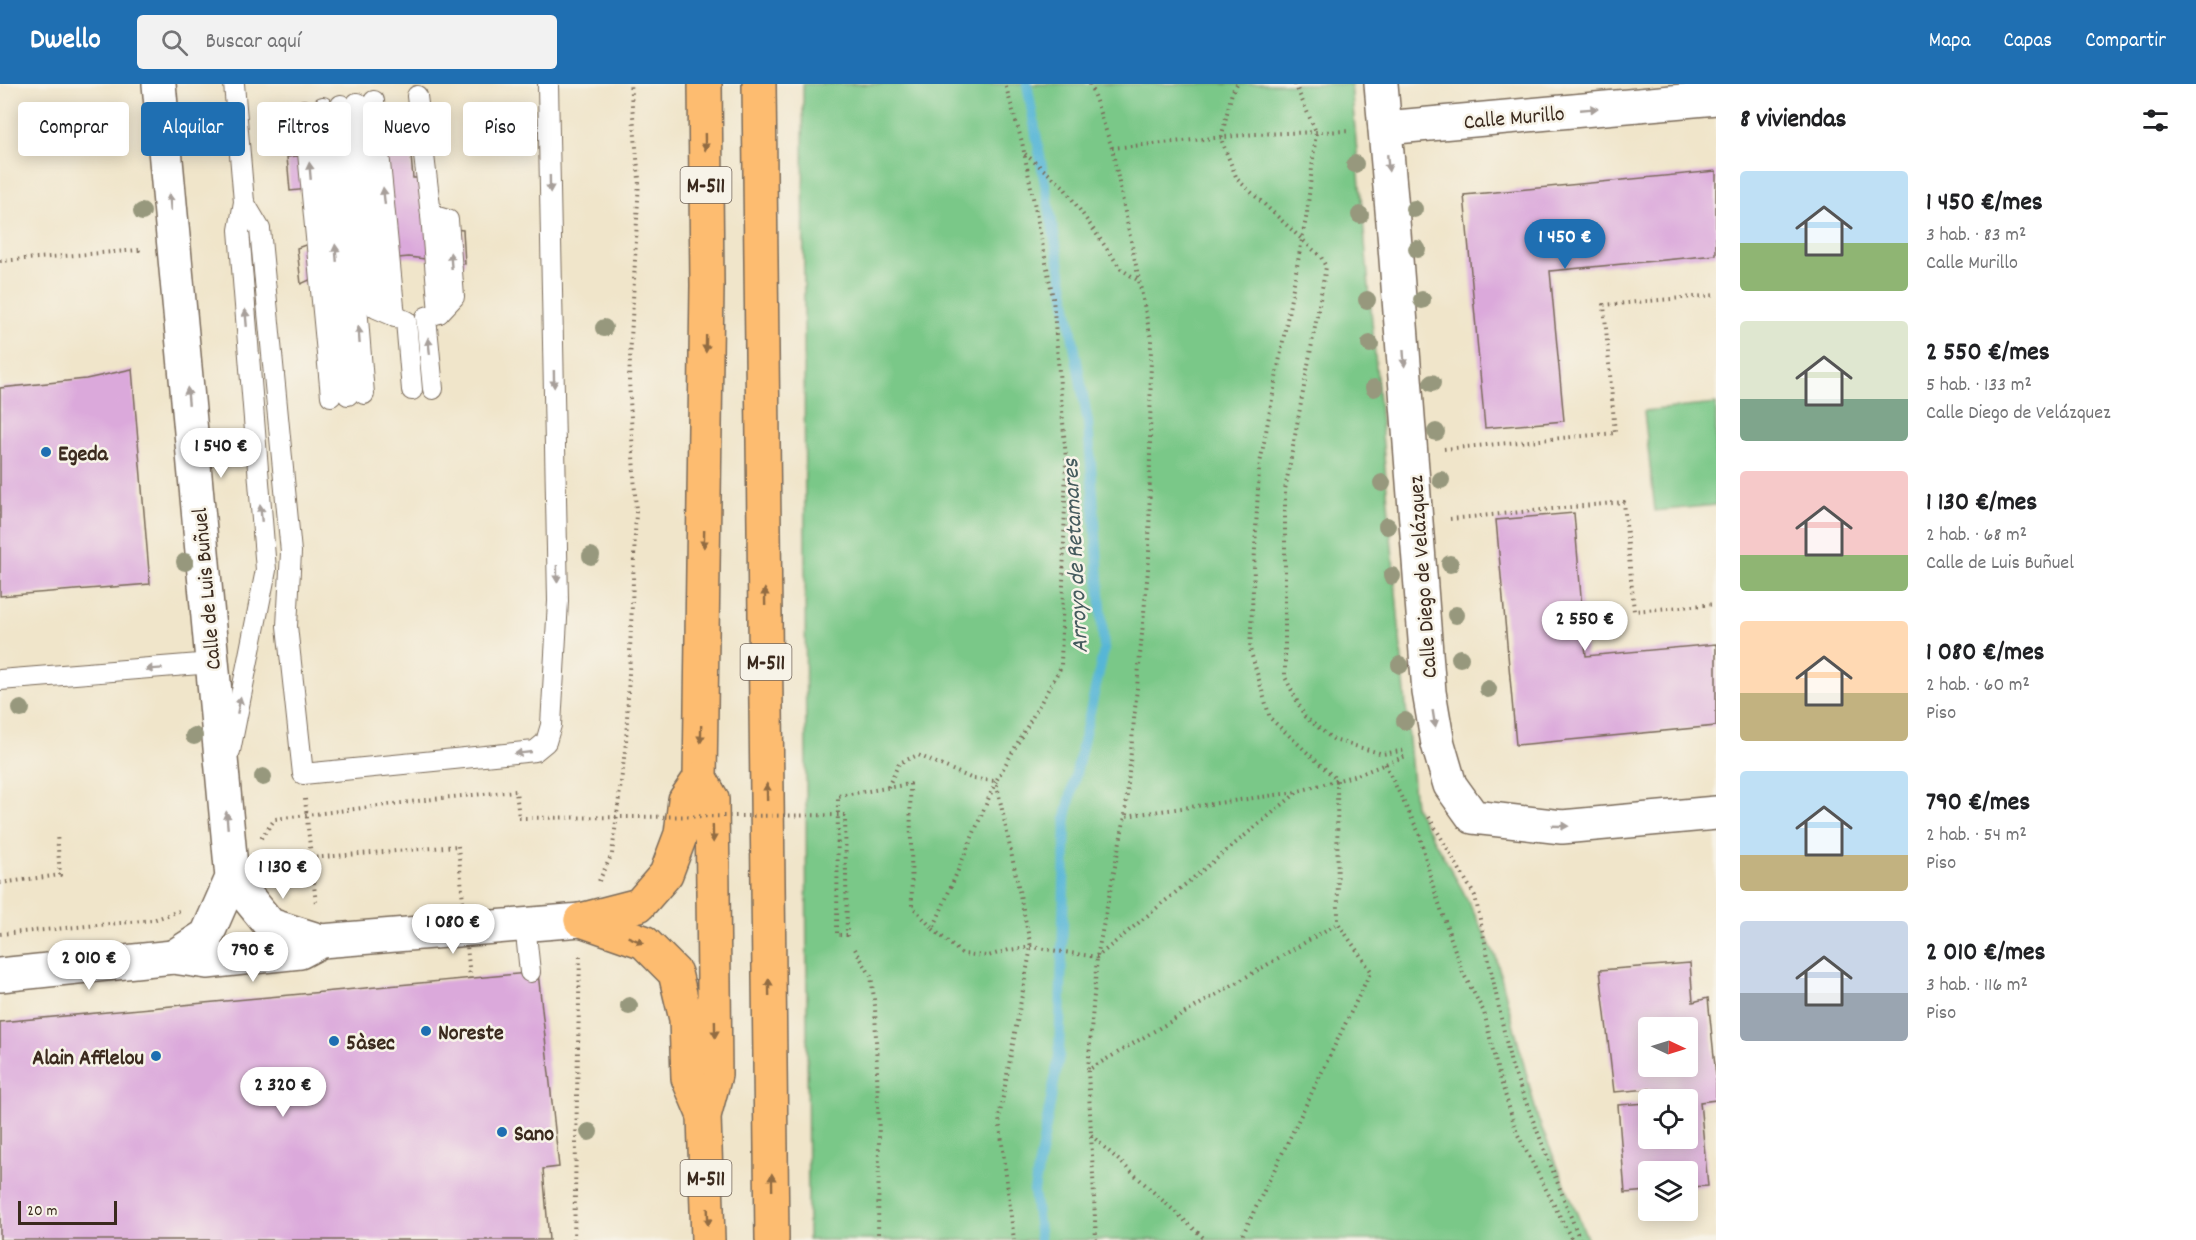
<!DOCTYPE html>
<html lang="es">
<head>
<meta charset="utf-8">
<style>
  body { margin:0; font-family:Dekko,sans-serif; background:#f2f2f2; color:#202124; height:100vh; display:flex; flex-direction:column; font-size:22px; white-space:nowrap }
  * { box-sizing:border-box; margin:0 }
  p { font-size:20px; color:#757577 }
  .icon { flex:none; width:33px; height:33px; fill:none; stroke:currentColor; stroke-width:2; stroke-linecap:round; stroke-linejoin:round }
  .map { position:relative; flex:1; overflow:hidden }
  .drawer { display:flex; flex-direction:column; background:#fff; width:480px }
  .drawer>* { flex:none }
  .hud { position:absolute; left:18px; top:18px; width:570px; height:54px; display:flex; gap:12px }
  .needle { width:39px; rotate:94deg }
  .tools { position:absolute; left:1638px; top:933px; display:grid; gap:12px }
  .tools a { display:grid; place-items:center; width:60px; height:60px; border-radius:6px; background:#fff; box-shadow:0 3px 15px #0003; font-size:30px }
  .scale { position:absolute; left:18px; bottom:15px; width:99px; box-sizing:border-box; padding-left:6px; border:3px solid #3b2a1e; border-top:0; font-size:16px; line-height:21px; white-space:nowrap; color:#3b2a1e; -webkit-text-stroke:4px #f7f3e8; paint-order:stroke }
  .price { position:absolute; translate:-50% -51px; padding:0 14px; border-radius:21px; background:#fff; color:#222; font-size:20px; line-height:39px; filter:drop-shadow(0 2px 3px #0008) }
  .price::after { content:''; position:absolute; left:50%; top:36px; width:18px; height:14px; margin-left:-9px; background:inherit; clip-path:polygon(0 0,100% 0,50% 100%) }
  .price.active { background:#1f6fb2; color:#fff }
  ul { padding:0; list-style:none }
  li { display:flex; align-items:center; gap:18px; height:150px; padding:0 24px }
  li span { display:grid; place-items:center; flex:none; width:168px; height:120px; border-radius:6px; color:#555 }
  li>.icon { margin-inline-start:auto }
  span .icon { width:72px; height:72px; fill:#fffc; stroke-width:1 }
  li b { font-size:26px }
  h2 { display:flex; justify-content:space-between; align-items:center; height:72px; padding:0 24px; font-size:26px }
  .tag { padding:0 21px; border-radius:6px; background:#fff; box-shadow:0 3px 15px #0003; font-size:21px; line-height:54px }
  .tag.active { background:#1f6fb2; color:#fff }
  header { display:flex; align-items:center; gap:36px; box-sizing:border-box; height:84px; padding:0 30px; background:#1f6fb2; color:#fff }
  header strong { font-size:28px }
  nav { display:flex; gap:33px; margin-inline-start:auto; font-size:21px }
  .search { width:420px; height:54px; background:#f2f2f2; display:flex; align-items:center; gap:15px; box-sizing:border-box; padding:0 21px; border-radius:6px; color:#757577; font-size:22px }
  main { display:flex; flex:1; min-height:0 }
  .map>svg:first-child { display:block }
  .green { fill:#7ac888; stroke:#5a7953; stroke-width:1.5 }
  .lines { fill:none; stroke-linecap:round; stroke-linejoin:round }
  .stream { stroke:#57b6d6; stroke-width:10 }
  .building { fill:#dba9db; fill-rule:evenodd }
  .lane-casing { stroke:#7a6b5a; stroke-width:22 }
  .street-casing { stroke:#7a6b5a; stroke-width:36 }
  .highway-casing { stroke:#7a6b5a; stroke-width:36 }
  .path { stroke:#7a6b5a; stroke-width:4; stroke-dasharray:1.5 4.5; stroke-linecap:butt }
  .lane { stroke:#fff; stroke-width:20 }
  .street { stroke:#fff; stroke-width:33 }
  .highway { stroke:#fdbc70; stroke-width:33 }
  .path-bridge { stroke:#7a6b5a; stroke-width:4; stroke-dasharray:1.5 4.5; stroke-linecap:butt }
  .tree { fill:#97987d }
  .oneway { fill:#a79f9a }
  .oneway2 { fill:#926c43 }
  .poi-dot { fill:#1f6fb2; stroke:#f7f3e8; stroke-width:2 }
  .labels { text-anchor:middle; stroke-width:5; stroke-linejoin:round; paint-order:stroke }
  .shield { fill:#f7f3e8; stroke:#73665b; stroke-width:1.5 }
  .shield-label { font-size:21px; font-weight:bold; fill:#3b2a1e }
  .street-label { font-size:22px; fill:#3b2a1e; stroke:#f7f3e8 }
  .poi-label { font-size:22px; font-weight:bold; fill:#3b2a1e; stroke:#f7f3e8; text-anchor:start }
  .water-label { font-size:24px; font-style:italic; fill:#455b5e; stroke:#f7f3e8 }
</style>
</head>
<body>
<header>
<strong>Dwello</strong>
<div class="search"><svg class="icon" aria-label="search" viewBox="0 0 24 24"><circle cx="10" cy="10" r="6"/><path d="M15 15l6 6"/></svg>Buscar aquí</div>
<nav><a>Mapa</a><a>Capas</a><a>Compartir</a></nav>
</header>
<main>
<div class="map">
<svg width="1716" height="1156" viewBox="0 0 1716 1156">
  <rect width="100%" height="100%" fill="#f7f3e8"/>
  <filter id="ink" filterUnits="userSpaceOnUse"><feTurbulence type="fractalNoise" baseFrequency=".0167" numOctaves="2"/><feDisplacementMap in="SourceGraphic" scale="12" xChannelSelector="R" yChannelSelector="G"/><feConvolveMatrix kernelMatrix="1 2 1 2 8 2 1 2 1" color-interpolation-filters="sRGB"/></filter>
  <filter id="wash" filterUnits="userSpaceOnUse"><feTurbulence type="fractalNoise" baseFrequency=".008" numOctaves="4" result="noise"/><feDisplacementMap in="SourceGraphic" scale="24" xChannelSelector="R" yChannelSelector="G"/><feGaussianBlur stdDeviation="1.35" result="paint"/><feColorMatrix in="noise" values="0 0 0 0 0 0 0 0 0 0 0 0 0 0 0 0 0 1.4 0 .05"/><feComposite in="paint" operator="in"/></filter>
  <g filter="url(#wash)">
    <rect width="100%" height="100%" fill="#f0e5ca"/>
    <g class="green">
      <polygon points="803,0 1351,0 1415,723 1462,805 1496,873 1538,1035 1588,1156 808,1156"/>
      <polygon points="1716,320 1716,421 1655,427 1644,327"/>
    </g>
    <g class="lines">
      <polyline class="stream" points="1027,0 1088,339 1104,566 1066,733 1059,972 1034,1107 1040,1156"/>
    </g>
    <g id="blocks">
      <g class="building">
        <polygon points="410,61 413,94 424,94 427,142 463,146 465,180 409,173 365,177 342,181 301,200 297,164 347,146 386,97 290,107 287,73"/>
        <polygon points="1716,87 1716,171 1550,187 1564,337 1485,344 1464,111"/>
        <polygon points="132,285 150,500 0,512 0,304 86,295"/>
        <polygon points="1574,429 1586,572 1716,560 1716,642 1516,661 1496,436"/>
        <path d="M1690 879 1693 918 1708 914 1716 992V1016L1700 1018 1708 1102 1688 1103V1088H1648V1107L1625 1109 1618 1021 1648 1019V1054H1688V1016H1652L1650 1005 1614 1008 1600 886ZM1648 944H1688V982H1648Z"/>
        <polygon points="538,888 559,1083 543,1085 549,1156 0,1156 0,938"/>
      </g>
    </g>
  </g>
  <g filter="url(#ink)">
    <use href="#blocks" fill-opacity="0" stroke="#7a6b5a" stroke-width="1.5"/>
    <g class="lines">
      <g class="lane-casing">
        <g id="lane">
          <polyline points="417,12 431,131 448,136 454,213 439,229 426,233 433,305"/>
          <polyline points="374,17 395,233"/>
          <polyline points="357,19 376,224 406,237 412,306"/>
          <polyline points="341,21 364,310"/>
          <polyline points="323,23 348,311"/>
          <polyline points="304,26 331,312"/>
          <polyline points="244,118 260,145 291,468 287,542 303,690 535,667 546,658 551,641 558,517 548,0"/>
          <polyline points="431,131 439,229"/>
          <polyline points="0,596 212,579"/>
          <polyline points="230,667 266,486 239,146 244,118 234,0"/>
          <polyline points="525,840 530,888"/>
        </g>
      </g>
      <g class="street-casing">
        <g id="street">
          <polyline points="159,0 232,794 207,851 173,873"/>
          <polyline points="1381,0 1394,149 1429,608 1438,660 1450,701 1473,733 1562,743 1716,729"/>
          <polyline points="1385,44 1716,14"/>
          <polyline points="232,794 270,841 321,857"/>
          <polyline points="0,891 173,873 207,878 300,868 321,857 581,836"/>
        </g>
      </g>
      <g class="highway-casing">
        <g id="highway">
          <polyline points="705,0 707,201 700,694 712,715 715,991 704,1032 708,1156"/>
          <polyline points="759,0 772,1156"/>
          <polyline points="581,836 644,858 675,889 686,935 688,994 704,1032"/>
          <polyline points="581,836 639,821 666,790 681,750 685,716 700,694"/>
        </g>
      </g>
      <g class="path">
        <polyline points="1090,0 1112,64 1151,255 1149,475 1125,732"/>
        <polyline points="1237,0 1232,8 1221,55 1237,95 1321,173 1326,183 1285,406 1285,593 1305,633 1334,656 1383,670 1406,666"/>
        <polyline points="1295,0 1316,48 1307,129 1259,385 1250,565 1270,634 1337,696 1338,839"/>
        <polyline points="1112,64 1255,50 1351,47"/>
        <polyline points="1025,70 1063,102 1121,185 1139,197"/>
        <polyline points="0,177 139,166 138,162"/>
        <polyline points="1444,365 1615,349 1604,221 1716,211"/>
        <polyline points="1450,435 1624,418 1634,527 1716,520"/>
        <polyline points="1385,680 1419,749 1432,799 1462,887 1484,928 1497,984 1517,1049 1572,1156"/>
        <polyline points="888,703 899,679 918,671 973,695 996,697 1061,583 1066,375 1053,214 1022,58 1005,0"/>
        <polyline points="305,715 316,820"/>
        <polyline points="845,731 847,851 837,851 838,712 910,700 912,822 933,845 996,697 1031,863 999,1034 1014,1156"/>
        <polyline points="1429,733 1475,812 1511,980 1580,1156"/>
        <polyline points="261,754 275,735 441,714 516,707 519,734"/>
        <polyline points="310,774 458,762"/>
        <polyline points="599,797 612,770 626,658 636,428 629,296 639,95 630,0"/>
        <polyline points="0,799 60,791 57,750"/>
        <polyline points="933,845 962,870 988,872 1009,866 1031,863 1097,873 1299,707 1360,690 1406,672"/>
        <polyline points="0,850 153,836 179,827"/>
        <polyline points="855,865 871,892 875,922 879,1053 878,1156"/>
        <polyline points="1088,985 1097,873 1125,732 1297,708"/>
        <polyline points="1091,1051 1206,1156"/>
        <polyline points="574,1156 580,869"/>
        <polyline points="1096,1156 1088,986 1338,839 1371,887 1243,1150 1243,1156"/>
      </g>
      <use href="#lane" class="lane"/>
      <use href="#street" class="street"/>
      <use href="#highway" class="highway"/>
      <g class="path-bridge">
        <polyline points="519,734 845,731"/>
        <polyline points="458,762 470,894"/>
      </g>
    </g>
    <g class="tree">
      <circle cx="1355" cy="80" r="9"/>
      <circle cx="1414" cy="125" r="9"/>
      <circle cx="142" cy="128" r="9"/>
      <circle cx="1360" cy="131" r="9"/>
      <circle cx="1417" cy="165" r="9"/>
      <circle cx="1367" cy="216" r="9"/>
      <circle cx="1422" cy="216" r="9"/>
      <circle cx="604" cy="244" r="9"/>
      <circle cx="1370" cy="260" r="9"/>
      <circle cx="1432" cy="299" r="9"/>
      <circle cx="1374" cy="304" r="9"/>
      <circle cx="1436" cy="348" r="9"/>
      <circle cx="1441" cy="396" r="9"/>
      <circle cx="1382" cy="399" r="9"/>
      <circle cx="1387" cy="442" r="9"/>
      <circle cx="591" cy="472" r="9"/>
      <circle cx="185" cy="478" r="9"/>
      <circle cx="1450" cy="480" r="9"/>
      <circle cx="1392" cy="492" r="9"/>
      <circle cx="1456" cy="531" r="9"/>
      <circle cx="1460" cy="574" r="9"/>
      <circle cx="1400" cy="581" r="9"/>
      <circle cx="1488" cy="605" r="9"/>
      <circle cx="21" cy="625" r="9"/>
      <circle cx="1405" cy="637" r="9"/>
      <circle cx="194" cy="652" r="9"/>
      <circle cx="263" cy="693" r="9"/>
      <circle cx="629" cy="922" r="9"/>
      <circle cx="589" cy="1048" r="9"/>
    </g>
    <defs><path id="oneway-solid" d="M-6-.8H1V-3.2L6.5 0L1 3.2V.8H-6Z" transform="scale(1.5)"/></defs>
    <g class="oneway">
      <use href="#oneway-solid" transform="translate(1589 25) rotate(-5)"/>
      <use href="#oneway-solid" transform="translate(1388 79) rotate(85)"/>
      <use href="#oneway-solid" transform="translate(310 87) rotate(-95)"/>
      <use href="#oneway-solid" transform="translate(550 100) rotate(89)"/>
      <use href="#oneway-solid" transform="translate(384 112) rotate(-96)"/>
      <use href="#oneway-solid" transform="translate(170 118) rotate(-95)"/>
      <use href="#oneway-solid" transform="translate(336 169) rotate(-95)"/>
      <use href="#oneway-solid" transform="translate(451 177) rotate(-95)"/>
      <use href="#oneway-solid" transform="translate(246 234) rotate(-95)"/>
      <use href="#oneway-solid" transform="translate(359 251) rotate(-94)"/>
      <use href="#oneway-solid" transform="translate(429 262) rotate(-96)"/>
      <use href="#oneway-solid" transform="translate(1404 274) rotate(86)"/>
      <use href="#oneway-solid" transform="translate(554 295) rotate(89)"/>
      <use href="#oneway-solid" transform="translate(188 312) rotate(-95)"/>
      <use href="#oneway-solid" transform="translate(261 429) rotate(-95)"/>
      <use href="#oneway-solid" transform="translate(557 490) rotate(89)"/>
      <use href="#oneway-solid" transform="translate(154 585) rotate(176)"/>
      <use href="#oneway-solid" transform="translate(239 621) rotate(-79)"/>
      <use href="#oneway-solid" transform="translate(1434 635) rotate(81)"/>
      <use href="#oneway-solid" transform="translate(523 669) rotate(174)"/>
      <use href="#oneway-solid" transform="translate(227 736) rotate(-95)"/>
      <use href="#oneway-solid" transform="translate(1560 742) rotate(2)"/>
    </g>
    <g class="oneway2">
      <use href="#oneway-solid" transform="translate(705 58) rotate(89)"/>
      <use href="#oneway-solid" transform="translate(706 260) rotate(91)"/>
      <use href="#oneway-solid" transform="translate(704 455) rotate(91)"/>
      <use href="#oneway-solid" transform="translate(765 513) rotate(-91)"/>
      <use href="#oneway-solid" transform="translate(701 650) rotate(91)"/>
      <use href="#oneway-solid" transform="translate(767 708) rotate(-91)"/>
      <use href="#oneway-solid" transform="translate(713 750) rotate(89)"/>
      <use href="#oneway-solid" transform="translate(636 856) rotate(22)"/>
      <use href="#oneway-solid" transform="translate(769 903) rotate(-91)"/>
      <use href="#oneway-solid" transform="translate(715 945) rotate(89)"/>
      <use href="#oneway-solid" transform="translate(772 1098) rotate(-91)"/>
      <use href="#oneway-solid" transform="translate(708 1133) rotate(88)"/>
    </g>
  </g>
  <g class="poi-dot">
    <circle cx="46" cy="368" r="6"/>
    <circle cx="426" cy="947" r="6"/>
    <circle cx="334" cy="957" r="6"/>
    <circle cx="156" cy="972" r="6"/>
    <circle cx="502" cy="1048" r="6"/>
  </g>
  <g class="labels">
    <g class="shield">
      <rect x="680.5" y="83" width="51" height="36" rx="4.5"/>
      <rect x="740.5" y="560" width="51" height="36" rx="4.5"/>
      <rect x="680.5" y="1076" width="51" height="36" rx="4.5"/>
    </g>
    <g class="shield-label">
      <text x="706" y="108">M-511</text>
      <text x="766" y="585">M-511</text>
      <text x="706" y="1101">M-511</text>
    </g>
    <g class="street-label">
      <text transform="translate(1514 32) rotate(-5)" y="8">Calle Murillo</text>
      <text transform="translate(1421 493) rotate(-94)" y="8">Calle Diego de Velázquez</text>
      <text transform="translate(205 505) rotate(-95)" y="8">Calle de Luis Buñuel</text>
    </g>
    <g class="poi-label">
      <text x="58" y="376">Egeda</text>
      <text x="438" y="955">Noreste</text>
      <text x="346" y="965">5àsec</text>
      <text x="144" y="980" text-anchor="end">Alain Afflelou</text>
      <text x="514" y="1056">Sano</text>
    </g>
    <g class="water-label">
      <text transform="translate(1074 472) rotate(-93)" y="8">Arroyo de Retamares</text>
    </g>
  </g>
</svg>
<div class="tools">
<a><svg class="needle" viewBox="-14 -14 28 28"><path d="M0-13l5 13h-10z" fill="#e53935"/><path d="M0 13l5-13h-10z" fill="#757577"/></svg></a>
<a><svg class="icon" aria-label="locate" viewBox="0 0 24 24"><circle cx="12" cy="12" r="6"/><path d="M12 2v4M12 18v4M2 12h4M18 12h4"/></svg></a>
<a><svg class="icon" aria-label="layers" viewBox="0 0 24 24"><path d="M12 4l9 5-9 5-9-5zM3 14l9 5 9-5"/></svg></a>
</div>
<div class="scale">20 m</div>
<b class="price active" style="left:1565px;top:186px">1 450 €</b>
<b class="price" style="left:221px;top:395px">1 540 €</b>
<b class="price" style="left:1585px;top:568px">2 550 €</b>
<b class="price" style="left:283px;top:816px">1 130 €</b>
<b class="price" style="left:453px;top:871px">1 080 €</b>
<b class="price" style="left:253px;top:899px">790 €</b>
<b class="price" style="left:89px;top:907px">2 010 €</b>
<b class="price" style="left:283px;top:1034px">2 320 €</b>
<div class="hud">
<a class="tag">Comprar</a>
<a class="tag active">Alquilar</a>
<a class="tag">Filtros</a>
<a class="tag">Nuevo</a>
<a class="tag">Piso</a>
</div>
</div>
<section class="drawer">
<h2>8 viviendas<svg class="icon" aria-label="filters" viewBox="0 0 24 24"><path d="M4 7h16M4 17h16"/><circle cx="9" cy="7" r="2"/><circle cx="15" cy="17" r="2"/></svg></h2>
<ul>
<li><span style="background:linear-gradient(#bfe0f5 60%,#8fb573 0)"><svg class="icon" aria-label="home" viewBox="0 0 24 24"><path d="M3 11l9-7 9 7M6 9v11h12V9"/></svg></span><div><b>1 450 €/mes</b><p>3 hab. · 83 m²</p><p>Calle Murillo</p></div></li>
<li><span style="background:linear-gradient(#dfe7d0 65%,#7fa58c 0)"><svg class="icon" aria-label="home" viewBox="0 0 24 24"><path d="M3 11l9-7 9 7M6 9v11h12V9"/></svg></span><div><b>2 550 €/mes</b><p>5 hab. · 133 m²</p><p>Calle Diego de Velázquez</p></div></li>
<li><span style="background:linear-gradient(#f6c9c9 70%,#8fb573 0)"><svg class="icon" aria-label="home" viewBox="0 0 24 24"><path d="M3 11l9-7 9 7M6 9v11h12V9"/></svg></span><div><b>1 130 €/mes</b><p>2 hab. · 68 m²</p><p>Calle de Luis Buñuel</p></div></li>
<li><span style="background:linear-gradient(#ffd9b3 60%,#c2b280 0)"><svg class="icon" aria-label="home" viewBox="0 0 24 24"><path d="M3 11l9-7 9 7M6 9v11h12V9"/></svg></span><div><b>1 080 €/mes</b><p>2 hab. · 60 m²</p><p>Piso</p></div></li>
<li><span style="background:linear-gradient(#bfe0f5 70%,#c2b280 0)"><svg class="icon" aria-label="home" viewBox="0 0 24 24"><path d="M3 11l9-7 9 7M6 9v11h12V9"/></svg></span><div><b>790 €/mes</b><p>2 hab. · 54 m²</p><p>Piso</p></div></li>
<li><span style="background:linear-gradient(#c9d6e8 60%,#9aa5b1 0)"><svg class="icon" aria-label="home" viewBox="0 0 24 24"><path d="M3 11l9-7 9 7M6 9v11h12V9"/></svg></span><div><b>2 010 €/mes</b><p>3 hab. · 116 m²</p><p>Piso</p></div></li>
</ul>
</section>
</main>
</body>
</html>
